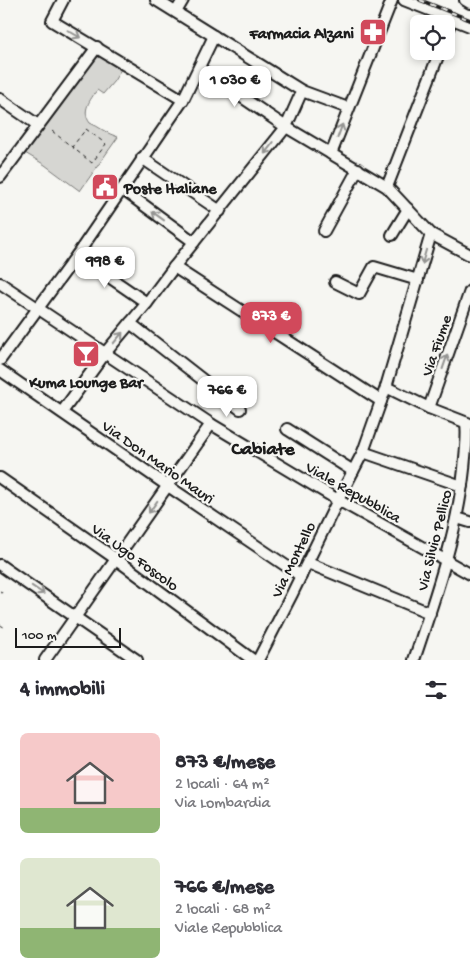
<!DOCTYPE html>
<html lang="it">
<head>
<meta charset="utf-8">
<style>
  body { margin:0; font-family:"Gochi Hand",sans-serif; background:#f7f7f7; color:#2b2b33; height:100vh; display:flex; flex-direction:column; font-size:19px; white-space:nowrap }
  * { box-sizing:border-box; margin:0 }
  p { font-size:16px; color:#7c7c81 }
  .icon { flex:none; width:28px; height:28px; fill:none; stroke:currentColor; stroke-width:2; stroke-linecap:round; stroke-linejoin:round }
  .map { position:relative; height:660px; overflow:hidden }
  .sheet { display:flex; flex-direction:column; background:#fff; flex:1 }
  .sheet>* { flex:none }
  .controls { position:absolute; left:410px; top:15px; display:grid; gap:10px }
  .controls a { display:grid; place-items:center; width:45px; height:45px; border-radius:8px; background:#fff; box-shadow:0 2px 8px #0003; font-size:25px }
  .scale { position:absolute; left:15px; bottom:12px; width:106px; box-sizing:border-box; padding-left:5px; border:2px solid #1c1c1c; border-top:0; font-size:14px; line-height:18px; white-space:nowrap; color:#1c1c1c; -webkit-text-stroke:4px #f6f6f2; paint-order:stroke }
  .price { position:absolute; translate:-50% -42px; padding:0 11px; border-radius:10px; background:#fff; color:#222; font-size:16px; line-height:32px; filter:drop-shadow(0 1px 2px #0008) }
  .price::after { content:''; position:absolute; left:50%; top:30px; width:15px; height:11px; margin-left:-8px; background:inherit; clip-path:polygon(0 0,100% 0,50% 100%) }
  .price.on { background:#d1495b; color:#fff }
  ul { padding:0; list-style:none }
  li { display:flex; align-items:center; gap:15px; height:125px; padding:0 20px }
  li span { display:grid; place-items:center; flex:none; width:140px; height:100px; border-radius:8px; color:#555 }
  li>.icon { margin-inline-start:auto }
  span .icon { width:60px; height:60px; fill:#fffc; stroke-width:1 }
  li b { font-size:21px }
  h2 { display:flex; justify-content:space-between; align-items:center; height:60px; padding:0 20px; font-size:21px }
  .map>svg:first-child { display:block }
  .green { fill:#d6d6d2; stroke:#797977 }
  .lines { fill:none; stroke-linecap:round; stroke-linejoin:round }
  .minor-casing { stroke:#1c1c1c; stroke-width:14 }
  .path { stroke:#1c1c1c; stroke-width:1; stroke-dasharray:4 4; stroke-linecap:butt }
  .minor { stroke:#f6f6f2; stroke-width:10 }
  .rail-casing { stroke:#1c1c1c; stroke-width:4 }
  .rail { stroke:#f6f6f2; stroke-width:2; stroke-dasharray:5.5; stroke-linecap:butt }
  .oneway { stroke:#949492 }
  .labels { text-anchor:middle; stroke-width:4.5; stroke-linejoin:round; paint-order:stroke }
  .poi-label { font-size:16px; font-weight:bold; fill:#1c1c1c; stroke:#f6f6f2; text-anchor:end }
  .street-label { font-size:16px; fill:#1c1c1c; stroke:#f6f6f2 }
  .quarter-label { font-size:19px; font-weight:bold; fill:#1c1c1c; stroke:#f6f6f2 }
</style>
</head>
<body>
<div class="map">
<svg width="470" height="660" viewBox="0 0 470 660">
  <rect width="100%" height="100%" fill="#f6f6f2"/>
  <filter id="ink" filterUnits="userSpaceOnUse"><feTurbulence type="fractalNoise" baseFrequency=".02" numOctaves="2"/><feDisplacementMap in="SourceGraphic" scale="10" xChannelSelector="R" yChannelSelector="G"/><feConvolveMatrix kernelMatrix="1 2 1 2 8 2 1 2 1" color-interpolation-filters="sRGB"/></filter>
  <g filter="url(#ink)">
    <path class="green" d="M101 56 121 69 114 81 103 94 97 90C90 100 81 111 90 123 98 126 107 134 118 137L80 191 45 165 25 153 97 57Z"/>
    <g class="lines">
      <g class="minor-casing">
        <g id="minor">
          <polyline points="63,0 52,21 183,100"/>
          <polyline points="156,0 302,91 348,108"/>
          <polyline points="404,0 470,26"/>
          <polyline points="465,0 470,3"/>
          <polyline points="176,12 183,0"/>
          <polyline points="446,34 452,18"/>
          <polyline points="199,68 286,127 387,187 431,234 470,255"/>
          <polyline points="0,99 38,125"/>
          <polyline points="331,154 392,0"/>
          <polyline points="142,158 220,211"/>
          <polyline points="0,177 97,47"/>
          <polyline points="387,187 440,51"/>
          <polyline points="122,189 194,242"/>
          <polyline points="324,231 358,169"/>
          <polyline points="392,235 408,209"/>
          <polyline points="77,255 147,303"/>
          <polyline points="174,267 381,401"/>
          <polyline points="335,282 359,294 374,267 418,280"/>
          <polyline points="0,283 211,424 338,500 470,574"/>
          <polyline points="130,323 240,409"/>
          <polyline points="0,360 77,255 183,100 214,36"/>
          <polyline points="0,370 168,486 301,576"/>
          <polyline points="386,387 429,408 470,424"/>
          <polyline points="429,408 470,291"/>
          <polyline points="62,412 106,352 147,303 174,267 286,127 302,91"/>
          <polyline points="287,429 353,471"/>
          <polyline points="363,452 462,486"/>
          <polyline points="0,478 116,559 253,660"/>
          <polyline points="457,518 470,522"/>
          <polyline points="308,563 430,613"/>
          <polyline points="0,565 137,660"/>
          <polyline points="45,660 211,424"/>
          <polyline points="258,660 292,594 338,500 363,452 386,387 431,234"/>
          <path d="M414 660C435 597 457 535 464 469 465 454 468 438 466 423"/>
        </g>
      </g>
      <g class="path">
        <polyline points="52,131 92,163 106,144 86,129 72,147"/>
        <polyline points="0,591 2,592 0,595"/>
        <polyline points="0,625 4,627"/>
      </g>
      <use href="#minor" class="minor"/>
      <g class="rail-casing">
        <polyline id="rail" points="420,0 470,20"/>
      </g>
      <use href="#rail" class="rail"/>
    </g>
    <defs><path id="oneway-shaft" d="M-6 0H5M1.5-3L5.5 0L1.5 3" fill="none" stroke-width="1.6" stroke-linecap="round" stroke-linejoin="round" transform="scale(1.25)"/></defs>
    <g class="oneway">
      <use href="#oneway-shaft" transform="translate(74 34) rotate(30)"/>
      <use href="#oneway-shaft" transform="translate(340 131) rotate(-70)"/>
      <use href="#oneway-shaft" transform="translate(269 148) rotate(128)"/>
      <use href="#oneway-shaft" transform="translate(158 216) rotate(-144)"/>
      <use href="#oneway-shaft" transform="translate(424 257) rotate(106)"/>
      <use href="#oneway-shaft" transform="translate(118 338) rotate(-50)"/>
      <use href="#oneway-shaft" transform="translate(445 362) rotate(-71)"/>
      <use href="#oneway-shaft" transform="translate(153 507) rotate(125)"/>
      <use href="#oneway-shaft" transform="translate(38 590) rotate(34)"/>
    </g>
  </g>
  <defs>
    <g id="pharmacy-square" transform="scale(1.4375)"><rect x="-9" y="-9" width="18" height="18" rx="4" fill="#d1495b" stroke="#f6f6f2"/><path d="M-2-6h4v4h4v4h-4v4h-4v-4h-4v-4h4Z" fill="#fff"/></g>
    <g id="civic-square" transform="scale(1.4375)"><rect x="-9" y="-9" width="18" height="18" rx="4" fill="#d1495b" stroke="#f6f6f2"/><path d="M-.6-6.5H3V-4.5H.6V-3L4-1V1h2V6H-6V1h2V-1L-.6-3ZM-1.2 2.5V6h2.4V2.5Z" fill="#fff"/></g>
    <g id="bar-square" transform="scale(1.4375)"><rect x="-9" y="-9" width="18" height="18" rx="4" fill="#d1495b" stroke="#f6f6f2"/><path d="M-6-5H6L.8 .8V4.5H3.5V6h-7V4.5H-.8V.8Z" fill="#fff"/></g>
  </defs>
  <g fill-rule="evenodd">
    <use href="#pharmacy-square" x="373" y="32"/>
    <use href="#civic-square" x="105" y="187"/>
    <use href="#bar-square" x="86" y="354"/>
  </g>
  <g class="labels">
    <g class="poi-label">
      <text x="354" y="38">Farmacia Alzani</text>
      <text x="124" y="193" text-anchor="start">Poste Italiane</text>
      <text x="86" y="387" text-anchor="middle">Kuma Lounge Bar</text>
    </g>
    <g class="street-label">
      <text transform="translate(435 345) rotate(-71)" y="6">Via Fiume</text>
      <text transform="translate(159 461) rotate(35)" y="6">Via Don Mario Mauri</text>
      <text transform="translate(354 491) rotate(30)" y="6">Viale Repubblica</text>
      <text transform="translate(433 540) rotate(-76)" y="6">Via Silvio Pellico</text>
      <text transform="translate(136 556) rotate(36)" y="6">Via Ugo Foscolo</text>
      <text transform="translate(292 559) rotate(-64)" y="6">Via Montello</text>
    </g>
    <g class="quarter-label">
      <text x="263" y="454">Cabiate</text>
    </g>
  </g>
</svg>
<div class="controls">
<a><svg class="icon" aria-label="locate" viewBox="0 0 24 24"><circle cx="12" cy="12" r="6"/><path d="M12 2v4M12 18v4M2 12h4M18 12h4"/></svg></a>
</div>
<div class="scale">100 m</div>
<b class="price" style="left:235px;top:108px">1 030 €</b>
<b class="price" style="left:105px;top:289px">998 €</b>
<b class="price on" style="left:271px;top:344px">873 €</b>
<b class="price" style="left:227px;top:418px">766 €</b>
</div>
<section class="sheet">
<h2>4 immobili<svg class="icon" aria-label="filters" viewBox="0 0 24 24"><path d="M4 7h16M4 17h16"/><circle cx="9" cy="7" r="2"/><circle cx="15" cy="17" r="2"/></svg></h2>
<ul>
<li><span style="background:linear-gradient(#f6c9c9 75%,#8fb573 0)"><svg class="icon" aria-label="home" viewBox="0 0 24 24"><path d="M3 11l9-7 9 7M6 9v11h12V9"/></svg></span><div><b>873 €/mese</b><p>2 locali · 64 m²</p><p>Via Lombardia</p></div></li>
<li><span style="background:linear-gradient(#dfe7d0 70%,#8fb573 0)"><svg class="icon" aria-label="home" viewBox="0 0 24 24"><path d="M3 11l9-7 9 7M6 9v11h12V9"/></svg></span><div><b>766 €/mese</b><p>2 locali · 68 m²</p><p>Viale Repubblica</p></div></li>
</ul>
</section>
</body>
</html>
